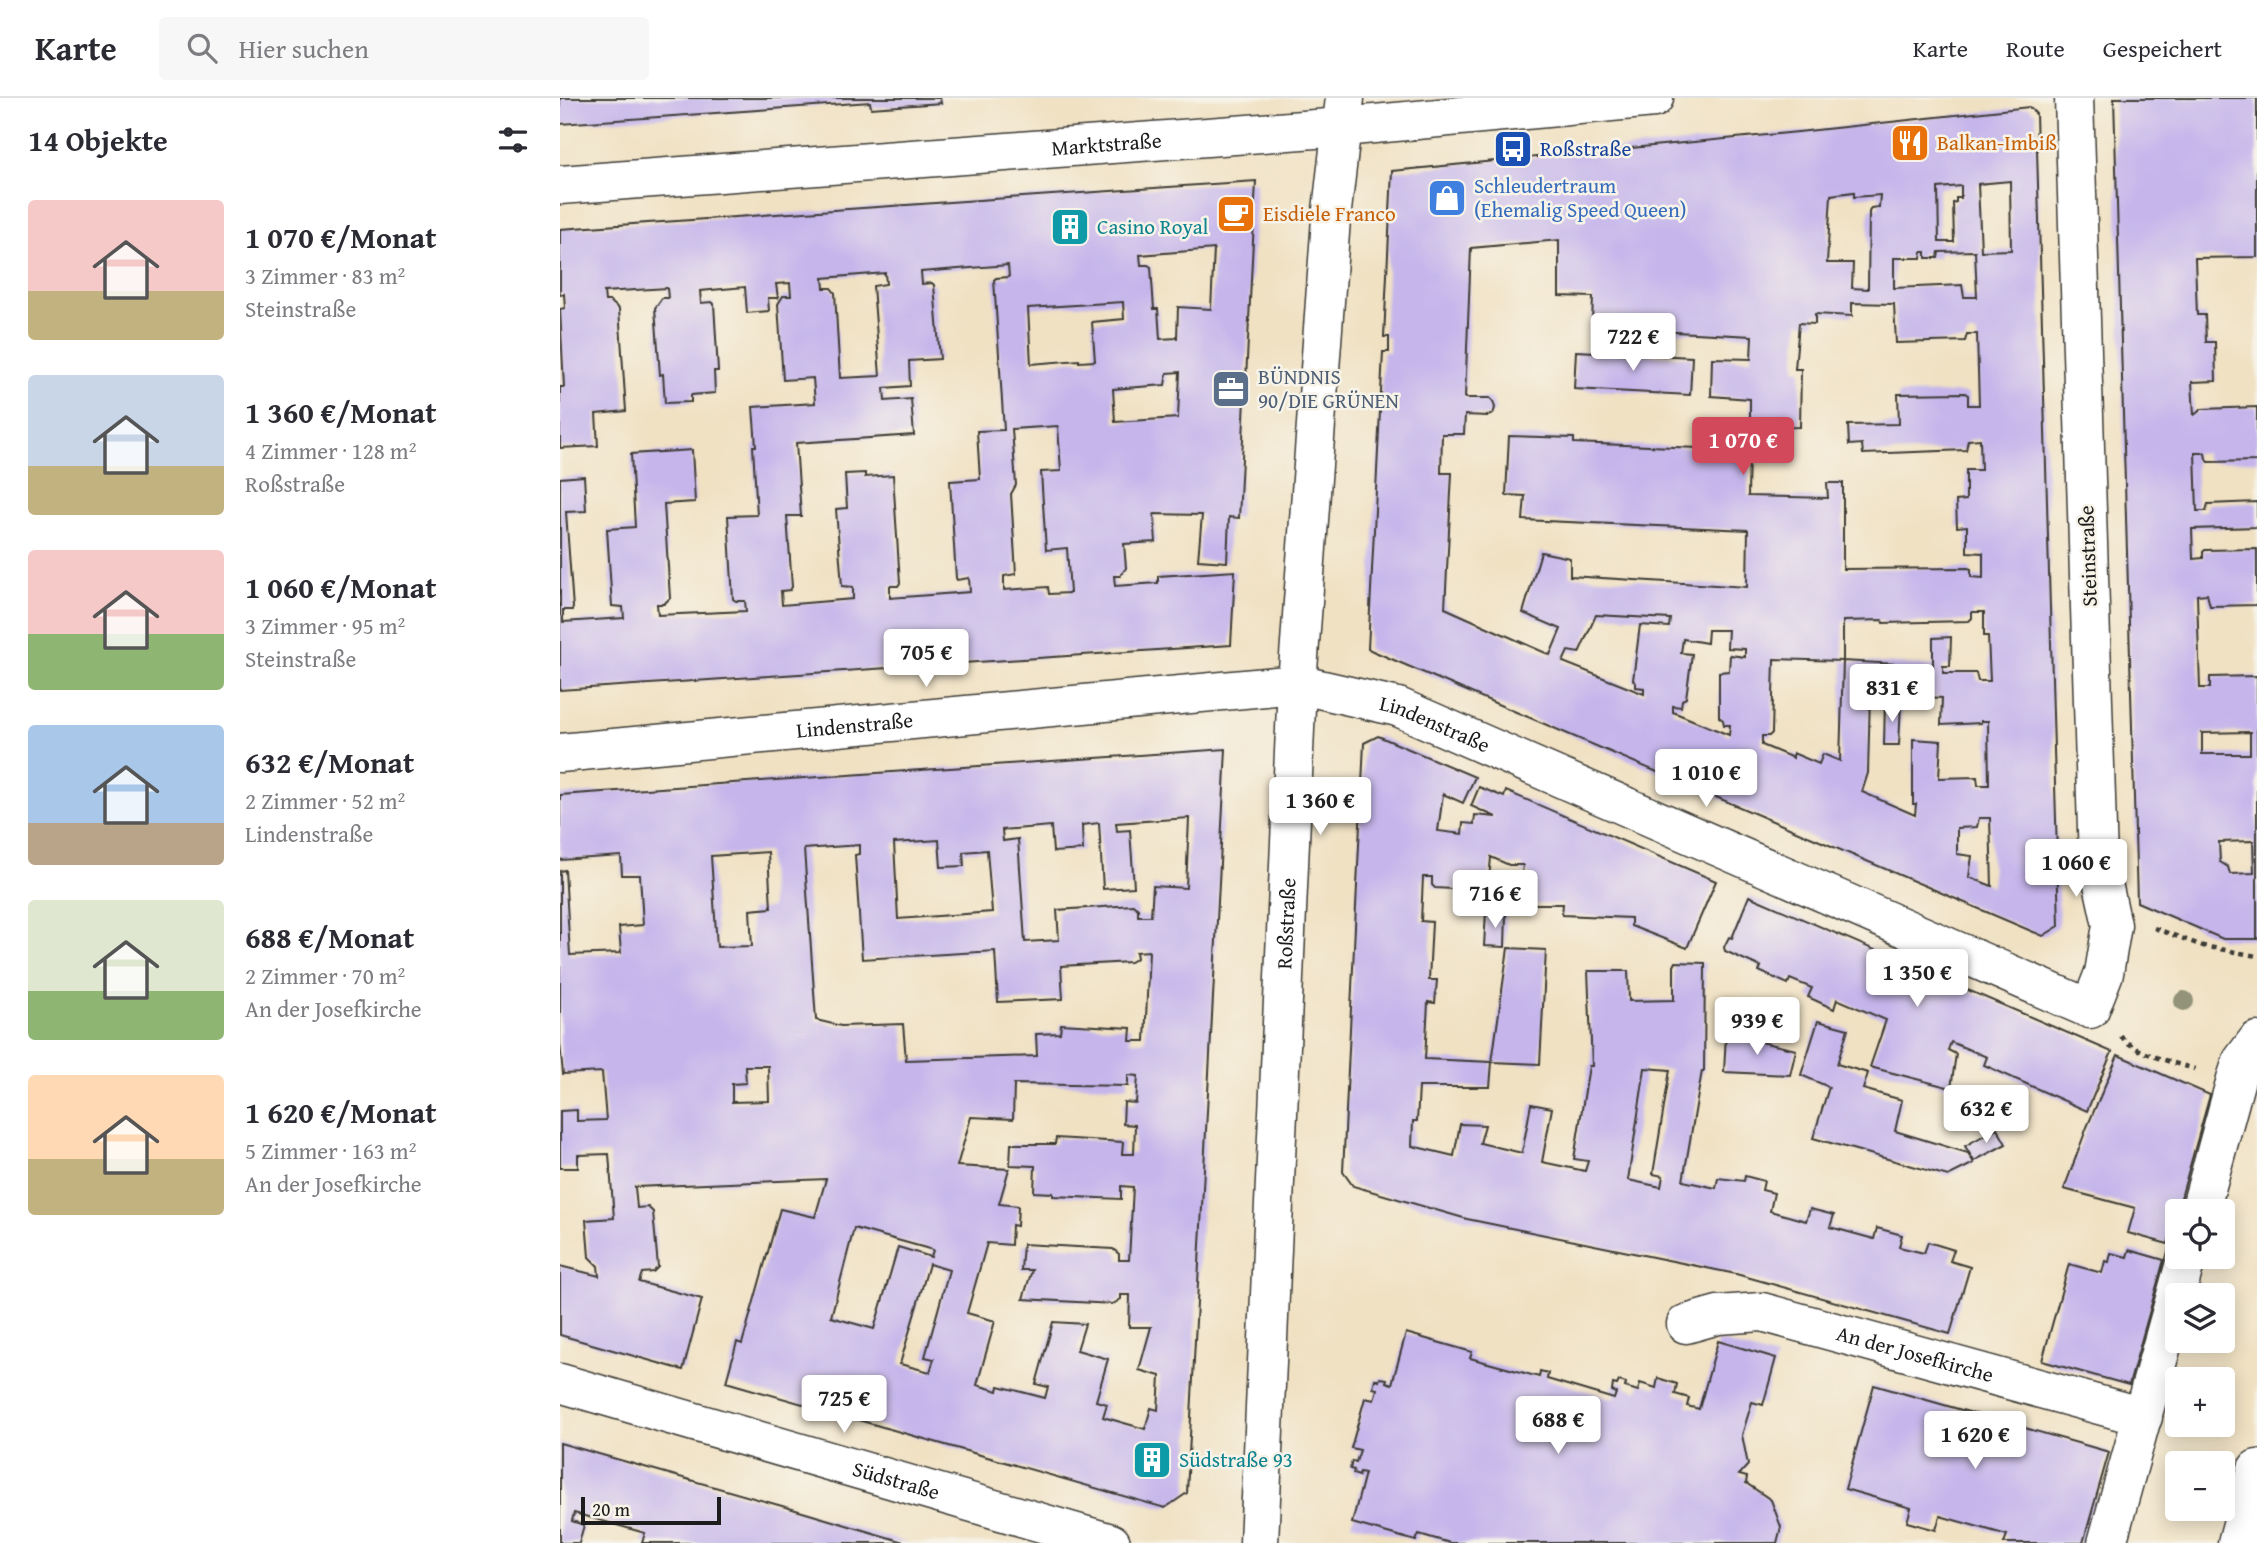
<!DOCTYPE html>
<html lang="de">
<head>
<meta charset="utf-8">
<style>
  body { margin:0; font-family:"Gentium Book Plus",serif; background:#f7f7f7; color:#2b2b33; height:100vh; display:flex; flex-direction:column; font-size:26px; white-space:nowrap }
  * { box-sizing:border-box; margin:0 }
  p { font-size:23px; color:#7c7c81 }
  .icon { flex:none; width:38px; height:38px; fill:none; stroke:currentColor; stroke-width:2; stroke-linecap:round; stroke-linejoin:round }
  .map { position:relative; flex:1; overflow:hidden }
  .details { display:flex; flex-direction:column; background:#fff; width:560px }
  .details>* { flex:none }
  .buttons { position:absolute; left:1605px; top:1101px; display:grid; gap:14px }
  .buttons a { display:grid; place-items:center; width:70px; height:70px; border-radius:7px; background:#fff; box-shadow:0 4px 18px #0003; font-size:35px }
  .scale { position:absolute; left:21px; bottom:18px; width:140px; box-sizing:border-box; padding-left:7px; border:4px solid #1c1c1c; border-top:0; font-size:19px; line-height:24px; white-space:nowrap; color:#1c1c1c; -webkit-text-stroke:5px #f7f3e8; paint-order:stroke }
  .price { position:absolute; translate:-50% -60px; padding:0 16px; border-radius:7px; background:#fff; color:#222; font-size:23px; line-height:46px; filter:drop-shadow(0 2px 4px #0008) }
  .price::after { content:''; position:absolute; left:50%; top:42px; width:21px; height:16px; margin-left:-10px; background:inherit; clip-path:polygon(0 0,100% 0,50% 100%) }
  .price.current { background:#d1495b; color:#fff }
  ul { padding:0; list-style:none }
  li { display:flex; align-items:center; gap:21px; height:175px; padding:0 28px }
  li span { display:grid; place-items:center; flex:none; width:196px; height:140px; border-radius:7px; color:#555 }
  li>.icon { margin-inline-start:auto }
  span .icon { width:84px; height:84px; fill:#fffc; stroke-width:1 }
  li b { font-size:30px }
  h2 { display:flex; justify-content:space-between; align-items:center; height:84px; padding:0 28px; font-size:30px }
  header { display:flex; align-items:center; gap:42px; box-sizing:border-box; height:98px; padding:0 35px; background:#fff; border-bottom:2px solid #e1e1e2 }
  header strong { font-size:33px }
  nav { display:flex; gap:38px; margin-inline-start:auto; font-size:24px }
  .search { width:490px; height:63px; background:#f7f7f7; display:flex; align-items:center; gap:18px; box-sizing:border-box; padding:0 24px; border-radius:7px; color:#7c7c81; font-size:26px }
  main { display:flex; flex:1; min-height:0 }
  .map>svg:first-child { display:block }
  .building { fill:#c5b5eb; fill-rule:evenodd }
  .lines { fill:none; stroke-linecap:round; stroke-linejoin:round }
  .minor-casing { stroke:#3c3a35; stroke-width:41 }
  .path { stroke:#3c3a35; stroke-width:4.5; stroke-dasharray:5 5; stroke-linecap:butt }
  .minor { stroke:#fff; stroke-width:38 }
  .tree { fill:#929378 }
  .labels { text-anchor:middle; stroke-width:5; stroke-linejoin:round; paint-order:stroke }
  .food-label { font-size:21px; fill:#c56008; stroke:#f7f3e8; text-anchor:start }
  .street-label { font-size:21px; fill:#1c1c1c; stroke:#f7f3e8 }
  .transit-label { font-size:21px; fill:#164399; stroke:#f7f3e8; text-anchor:start }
  .shop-label { font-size:21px; fill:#366cbe; stroke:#f7f3e8; text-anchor:start }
  .culture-label { font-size:21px; fill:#0d838f; stroke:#f7f3e8; text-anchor:start }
  .service-label { font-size:21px; fill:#4e5e75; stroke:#f7f3e8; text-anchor:start }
</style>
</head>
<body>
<header>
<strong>Karte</strong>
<div class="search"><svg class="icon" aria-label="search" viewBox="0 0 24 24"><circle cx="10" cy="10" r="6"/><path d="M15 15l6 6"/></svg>Hier suchen</div>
<nav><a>Karte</a><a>Route</a><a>Gespeichert</a></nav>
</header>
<main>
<section class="details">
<h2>14 Objekte<svg class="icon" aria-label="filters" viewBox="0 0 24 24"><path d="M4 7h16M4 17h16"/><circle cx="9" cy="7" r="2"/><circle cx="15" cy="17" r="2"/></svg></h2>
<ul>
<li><span style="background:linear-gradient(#f6c9c9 65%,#c2b280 0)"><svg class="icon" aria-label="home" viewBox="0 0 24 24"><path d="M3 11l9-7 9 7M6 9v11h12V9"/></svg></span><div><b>1 070 €/Monat</b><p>3 Zimmer · 83 m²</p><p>Steinstraße</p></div></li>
<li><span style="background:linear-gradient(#c9d6e8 65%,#c2b280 0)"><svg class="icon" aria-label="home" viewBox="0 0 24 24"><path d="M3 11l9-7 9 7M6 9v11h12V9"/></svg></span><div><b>1 360 €/Monat</b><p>4 Zimmer · 128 m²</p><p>Roßstraße</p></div></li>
<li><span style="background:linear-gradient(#f6c9c9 60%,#8fb573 0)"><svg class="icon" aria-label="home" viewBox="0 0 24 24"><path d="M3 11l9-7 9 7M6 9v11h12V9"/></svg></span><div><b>1 060 €/Monat</b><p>3 Zimmer · 95 m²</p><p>Steinstraße</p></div></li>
<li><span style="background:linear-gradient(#a9c7e8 70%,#b9a48a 0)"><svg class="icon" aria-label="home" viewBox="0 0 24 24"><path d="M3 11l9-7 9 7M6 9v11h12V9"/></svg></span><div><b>632 €/Monat</b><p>2 Zimmer · 52 m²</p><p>Lindenstraße</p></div></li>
<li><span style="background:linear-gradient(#dfe7d0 65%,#8fb573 0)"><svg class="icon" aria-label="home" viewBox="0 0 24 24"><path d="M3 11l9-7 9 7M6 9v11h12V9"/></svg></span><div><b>688 €/Monat</b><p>2 Zimmer · 70 m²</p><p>An der Josefkirche</p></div></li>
<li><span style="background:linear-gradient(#ffd9b3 60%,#c2b280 0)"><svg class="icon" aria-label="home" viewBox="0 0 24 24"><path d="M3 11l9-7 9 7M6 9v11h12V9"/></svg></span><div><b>1 620 €/Monat</b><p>5 Zimmer · 163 m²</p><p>An der Josefkirche</p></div></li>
</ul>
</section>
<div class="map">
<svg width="1697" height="1445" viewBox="0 0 1697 1445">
  <rect width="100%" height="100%" fill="#f7f3e8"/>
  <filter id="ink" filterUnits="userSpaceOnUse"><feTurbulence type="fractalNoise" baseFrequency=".0143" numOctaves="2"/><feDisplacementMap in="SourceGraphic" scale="14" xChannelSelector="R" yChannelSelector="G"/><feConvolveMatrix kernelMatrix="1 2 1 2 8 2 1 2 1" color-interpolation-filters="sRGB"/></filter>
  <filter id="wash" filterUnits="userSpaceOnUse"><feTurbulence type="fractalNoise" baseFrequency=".00686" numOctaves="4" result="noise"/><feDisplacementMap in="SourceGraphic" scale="28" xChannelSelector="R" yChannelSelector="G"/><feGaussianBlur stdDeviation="1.57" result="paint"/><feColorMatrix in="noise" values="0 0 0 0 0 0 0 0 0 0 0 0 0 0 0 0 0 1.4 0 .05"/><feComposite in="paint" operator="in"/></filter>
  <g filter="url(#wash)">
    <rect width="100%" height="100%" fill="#f0e1c3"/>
    <g id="blocks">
      <g class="building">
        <polygon points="0,0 380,0 381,5 311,10 310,4 0,26"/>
        <path d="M1554 0H1697V159L1635 160 1637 217H1645L1646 244H1655L1656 283 1632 284 1634 317 1642 311 1697 309V363L1649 364 1646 361 1645 355H1635L1637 413H1646L1648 406 1697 404V429L1632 431 1633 461 1643 460V454L1645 452 1697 451V507L1650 508 1647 496 1637 497 1640 590H1650V579L1697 578V841H1663L1577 804ZM1690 634V656H1642V635ZM1693 743 1694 775 1670 776 1668 769 1660 764 1659 744Z"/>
        <path d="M1469 9 1476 16 1499 828 1483 838 808 551 823 254H829V239H824L832 73 1238 34ZM1450 83 1451 152 1421 153 1418 86ZM1401 88V100H1396V104L1393 105 1394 144H1379L1378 90ZM1294 94V99L1320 97 1319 109 1311 110 1309 114 1308 191 1292 190 1293 165H1267L1271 97ZM999 142V198L1033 199 1032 225 1077 226V232L1192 238 1191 261 1152 260 1151 298 1190 301V330L1240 329 1241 271H1235L1239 225 1255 226V216L1292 218V205L1334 206 1336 245 1405 243 1407 236H1417L1419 307H1408V297L1405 295 1338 296 1339 326 1288 327 1289 347 1302 346 1303 356 1406 352 1408 342 1420 341 1421 372H1406V402L1396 403 1397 429 1407 428V454L1423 455V480L1411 479V471L1408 470 1283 471V385H1267L1268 400 1188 398 1189 352 1014 345V340L949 338 946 397 965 398 963 422 1188 432 1187 489 1010 478V460L981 454 963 515 1001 531 990 557 885 510 892 375H881L882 336H904L905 317 928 318 933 316 935 310 933 303 930 300H905L911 150ZM1415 153 1417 199H1404L1402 187 1334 190V160H1361L1362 154H1366V160H1378L1379 154ZM1412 514H1424V538H1428L1430 583H1418L1416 575H1383V568H1390L1391 539 1373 540V568L1283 563 1280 663 1263 656 1259 666 1233 655V660L1202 647V638H1209L1212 635 1214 561 1283 563V523L1322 522 1323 525 1409 523 1412 520ZM1036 517 1110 521 1109 529 1080 527 1073 582 1076 585V589L1084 590V596L1003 564 1008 553 1019 555ZM1148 532H1168L1167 550 1185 551V559L1170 557 1169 573 1159 574V619L1163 622 1164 627H1170L1169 637 1113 614V608L1121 609 1122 602 1126 600 1132 556 1121 555 1123 541 1147 545ZM1310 596 1382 600 1381 627 1421 625V623H1428L1429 687H1418L1417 679 1379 680 1381 643 1353 641V706H1356L1355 717 1302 694 1308 675ZM1419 720H1430L1432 788 1409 779 1412 758 1397 756V730L1417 729Z"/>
        <path d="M696 83 679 420 669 419 667 464 638 462 642 417 594 416 596 444 564 446 566 470 560 478H554L555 488 598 485V478L675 473 671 547 0 592V380L24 378 26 413 6 414 13 510 12 512H3V524L64 520 63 509 52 508 47 431 75 429 71 356 132 352 135 404 104 406 110 500 104 506H97L98 517 186 513 185 503H176L173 501 168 418 197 417 193 348H196L193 309 255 305 253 280 223 282 218 206 223 198H231L230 185 216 186 218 200H208L209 213 187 215 185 189 140 193 141 205 152 204 154 206 158 273H154L155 295 131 297V304L105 305 103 276 100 277 95 210 102 200H108L107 190 44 194 45 203H50L59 211 66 313 36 316 38 348 0 350V289H4L0 211 5 210 4 196 0 197V131ZM654 151 651 211 618 209 617 240 600 241 598 211H594L591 169 588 167H581L580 157ZM448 167 449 179 436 180 434 182 444 332 417 333 420 381 390 383 396 480 397 482 409 480 410 494 330 500V488H338L340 485 333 377 305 379V375L285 376 287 410 276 411 282 488 293 489V501L222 507 221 493 230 492 232 489 227 418H241L236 345 354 337 351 301 325 303 324 290 350 288 349 263 380 261 374 187 372 185 362 186 361 174ZM325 175 326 186 313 188 320 278 280 280 275 195 271 190H264L263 180ZM563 204 564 221 532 224 535 263 519 264V262L471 266 468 210ZM620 274 618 320 555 324 553 291 605 287 607 275ZM498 328 501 373 481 374 486 452 507 450 510 495 489 496 488 489 444 492V478L456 476 451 396 456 387 452 331Z"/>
        <polygon points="1016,253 1132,259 1130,297 1014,291"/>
        <polygon points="1325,604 1341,605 1339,647 1324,647"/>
        <path d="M818 638 915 679 903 705 883 696 878 733 902 736 903 725 914 726 915 717 936 719 911 708 919 689 944 699 946 693 1156 783 1127 850 1071 828V820L1002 817 1003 806H969L970 775H962L963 767H949L931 759 928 793 875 790 872 787V779H863L861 823 872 824 869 882H877L875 905 868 904 865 961 932 964 930 989H859L857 1023H853L852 1048 894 1058 900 1026 925 1027 920 1045 962 1055 971 1006 992 1010 982 1064 1025 1073 1028 1063 1014 1061 1029 968H1032L1028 873H1068L1069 903 1114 902V868L1116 864 1145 865 1144 973H1142L1123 1083 1156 1090 1158 1080 1184 1083 1185 1078 1204 1083 1202 1092 1214 1095 1210 1113 1246 1123 1250 1111 1274 1117 1270 1129 1314 1141 1317 1130 1342 1137 1339 1149 1364 1155 1368 1144 1394 1152 1390 1163 1410 1169 1390 1236 1176 1176 907 1121 793 1088 783 1074 804 645ZM1085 970 1110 972 1093 1076 1103 1078 1101 1089 1068 1082Z"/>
        <path d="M666 651 627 1395 605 1410 166 1284 177 1244 182 1246 220 1111 255 1119 266 1081 75 1089 77 1110 88 1109 93 1114 98 1169 93 1174 82 1175 79 1184 142 1201 123 1272 0 1237V1168L39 1178 38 1168 29 1159 26 1122 54 1120 49 1056 18 1057V1070H0V1013L17 1012V1023L46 1022 42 974 3 976 0 945V773L5 772 10 857 61 855 59 829 83 827 80 777H62L61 758 0 762V697ZM629 720 626 790 593 788 591 818H578V811L573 807 497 812 499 842 465 844 458 741 443 743 442 732 491 728 493 754 523 752 522 727 539 725 543 791 574 789 570 732 557 733 556 725ZM379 742 381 769 404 768 403 754 427 752 432 814 338 821 334 745ZM299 747V756L295 757 302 861 435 853 438 904 503 901 501 868 570 864 577 860 576 854 589 853 585 943H570L571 930 501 926 500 935 476 936 477 958 346 962 343 926 281 928 256 922 244 751ZM208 754 211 810 190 812 192 848 157 849 151 758ZM185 968H208L209 1003 172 1004V986L186 985ZM568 977 578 978 576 1005 564 1004 563 1026 575 1027 574 1056H562L563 1044 496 1040 495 1046H451L450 1067 475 1068 474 1094 493 1095V1098L561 1101V1088L573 1089 569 1162H559V1156L553 1151 463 1146 461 1172H472L463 1201 553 1206 561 1201V1197H570L569 1229H591L579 1272 600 1278 598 1312 591 1310 585 1331 543 1319 547 1306 536 1303 548 1261 517 1252 525 1226 493 1224 476 1286 488 1289 485 1300 439 1288 438 1293 417 1287 435 1223 407 1215 427 1145 451 1147 452 1127 457 1128 458 1108 439 1106 449 1071 397 1068 411 1019 453 1021 454 986 568 988ZM294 1130 373 1152 371 1159 338 1149 314 1231 271 1219ZM369 1166 389 1172 365 1259 374 1261 370 1274 340 1266Z"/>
        <polygon points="1189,798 1552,954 1527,1013 1424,967 1427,959 1391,944 1388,952 1396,956 1391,990 1310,969 1326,922 1277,901 1274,911 1248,899 1252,890 1230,881 1228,886 1199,873 1201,869 1165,853 1164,849 1169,839 1172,840"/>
        <polygon points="926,814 946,815 945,849 924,848"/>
        <polygon points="948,850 986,852 980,966 932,964"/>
        <polygon points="1258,923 1288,931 1277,966 1308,975 1303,991 1342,1002 1335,1033 1408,1055 1414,1065 1388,1078 1253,1040 1269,989 1241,977"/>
        <polygon points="1166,936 1236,952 1230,977 1164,974"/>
        <polygon points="1558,957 1650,997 1608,1146 1568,1135 1575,1110 1504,1091 1527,1029"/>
        <polygon points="1437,1030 1446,1046 1414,1063 1405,1048"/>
        <polygon points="1569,1152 1604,1162 1569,1287 1482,1263 1509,1166 1542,1175 1545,1163 1549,1164 1551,1155 1567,1159"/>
        <polygon points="846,1235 912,1254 910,1260 979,1279 980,1273 988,1275 987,1281 1054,1301 1056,1295 1052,1293 1053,1286 1057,1287 1059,1283 1066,1285 1065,1289 1078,1293 1080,1285 1096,1290 1098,1280 1117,1286 1115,1296 1129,1300 1127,1308 1139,1311 1158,1243 1216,1260 1203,1307 1192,1304 1182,1337 1188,1367 1179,1377 1187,1379 1186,1385 1211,1402 1221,1429 1217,1445 890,1445 859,1436 856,1443 792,1425 805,1375 800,1374 799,1378 793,1376 794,1372 790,1371 792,1363 796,1364 800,1352 791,1350 805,1300 814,1302 817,1291 813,1290 815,1281 819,1283 820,1280 827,1281 826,1284 832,1286"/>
        <polygon points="1314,1287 1549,1354 1523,1445 1444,1445 1447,1437 1380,1418 1376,1432 1347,1424 1351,1410 1285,1391"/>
        <polygon points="0,1345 229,1410 347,1445 82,1445 85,1435 14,1415 12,1423 24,1427 19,1445 0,1445"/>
      </g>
    </g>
  </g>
  <g filter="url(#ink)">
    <use href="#blocks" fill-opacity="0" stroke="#3c3a35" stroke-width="2"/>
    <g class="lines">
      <g class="minor-casing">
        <g id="minor">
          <path id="s1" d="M0 87 782 29 1094 0"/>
          <path id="s2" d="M0 655 737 586 838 609 1530 911 1544 875 1552 827 1538 763 1514 0"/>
          <polyline points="1640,1113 1676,981 1682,963 1697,943"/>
          <path id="s3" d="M1126 1226 1158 1217 1202 1214 1583 1319"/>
          <path id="s4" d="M0 1285 551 1445"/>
          <path id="s5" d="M699 1445 737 586 771 121 785 0"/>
          <polyline points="1547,1445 1627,1158"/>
          <polyline points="1677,1445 1697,1371"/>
        </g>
      </g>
      <g class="path">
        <polyline points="1594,830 1643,848 1697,858"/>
        <path d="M1561 938C1574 955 1614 965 1635 971"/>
      </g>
      <use href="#minor" class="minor"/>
    </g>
    <circle class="tree" cx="1624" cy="903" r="10"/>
  </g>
  <defs>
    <g id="restaurant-square" transform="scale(2.0125)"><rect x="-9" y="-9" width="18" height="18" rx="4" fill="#e8710a" stroke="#f7f3e8"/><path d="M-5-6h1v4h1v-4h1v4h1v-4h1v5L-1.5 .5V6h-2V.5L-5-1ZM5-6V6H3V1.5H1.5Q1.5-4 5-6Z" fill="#fff"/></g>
    <g id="bus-square" transform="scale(2.0125)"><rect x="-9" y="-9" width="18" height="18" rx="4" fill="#1a4fb4" stroke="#f7f3e8"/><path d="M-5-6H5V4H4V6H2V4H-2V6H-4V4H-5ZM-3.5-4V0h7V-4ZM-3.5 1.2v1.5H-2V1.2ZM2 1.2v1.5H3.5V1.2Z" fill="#fff"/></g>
    <g id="shop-square" transform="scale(2.0125)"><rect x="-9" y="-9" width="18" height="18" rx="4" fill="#3f7fe0" stroke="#f7f3e8"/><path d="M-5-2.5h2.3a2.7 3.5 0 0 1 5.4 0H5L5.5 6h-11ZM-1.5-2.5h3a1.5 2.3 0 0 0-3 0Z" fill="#fff"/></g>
    <g id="cafe-square" transform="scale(2.0125)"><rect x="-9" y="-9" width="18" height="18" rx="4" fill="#e8710a" stroke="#f7f3e8"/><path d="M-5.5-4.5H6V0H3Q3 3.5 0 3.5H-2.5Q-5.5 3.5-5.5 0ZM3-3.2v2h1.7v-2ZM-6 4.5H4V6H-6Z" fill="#fff"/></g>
    <g id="building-square" transform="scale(2.0125)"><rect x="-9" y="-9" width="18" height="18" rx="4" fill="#0f9aa8" stroke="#f7f3e8"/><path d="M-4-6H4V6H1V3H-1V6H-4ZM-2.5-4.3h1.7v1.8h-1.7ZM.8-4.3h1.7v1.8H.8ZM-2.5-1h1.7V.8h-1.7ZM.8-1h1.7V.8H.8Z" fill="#fff"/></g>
    <g id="office-square" transform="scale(2.0125)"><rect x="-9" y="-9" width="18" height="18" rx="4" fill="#5c6f8a" stroke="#f7f3e8"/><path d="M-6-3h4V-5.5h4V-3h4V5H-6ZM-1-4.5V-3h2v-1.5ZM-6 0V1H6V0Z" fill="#fff"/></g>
  </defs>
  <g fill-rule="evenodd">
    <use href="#restaurant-square" x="1350" y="45"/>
    <use href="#bus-square" x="953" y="51"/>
    <use href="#shop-square" x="887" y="100"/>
    <use href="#cafe-square" x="676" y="116"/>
    <use href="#building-square" x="510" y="129"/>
    <use href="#office-square" x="671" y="291"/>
    <use href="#building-square" x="592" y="1362"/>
  </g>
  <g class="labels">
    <g class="food-label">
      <text x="1377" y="52">Balkan-Imbiß</text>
      <text x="703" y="123">Eisdiele Franco</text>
    </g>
    <g class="street-label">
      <text dy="7" stroke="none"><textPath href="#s1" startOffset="548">Marktstraße</textPath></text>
      <text transform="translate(1528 458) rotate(-92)" y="7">Steinstraße</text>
      <text dy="7" stroke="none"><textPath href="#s2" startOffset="296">Lindenstraße</textPath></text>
      <text dy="7" stroke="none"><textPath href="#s2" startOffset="884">Lindenstraße</textPath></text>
      <text dy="7" stroke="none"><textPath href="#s5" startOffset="620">Roßstraße</textPath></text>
      <text dy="7" stroke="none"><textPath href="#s3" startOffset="236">An der Josefkirche</textPath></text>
      <text dy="7" stroke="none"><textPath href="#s4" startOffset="350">Südstraße</textPath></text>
    </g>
    <g class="transit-label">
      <text x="980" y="58">Roßstraße</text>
    </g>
    <g class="shop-label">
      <text x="914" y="95">Schleudertraum<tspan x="914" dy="24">(Ehemalig Speed Queen)</tspan></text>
    </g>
    <g class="culture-label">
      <text x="537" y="136">Casino Royal</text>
      <text x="619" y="1369">Südstraße 93</text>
    </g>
    <g class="service-label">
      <text x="698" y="286">BÜNDNIS<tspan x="698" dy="24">90/DIE GRÜNEN</tspan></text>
    </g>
  </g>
</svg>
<div class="buttons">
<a><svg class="icon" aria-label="locate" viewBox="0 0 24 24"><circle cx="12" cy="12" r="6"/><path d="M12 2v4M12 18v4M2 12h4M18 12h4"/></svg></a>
<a><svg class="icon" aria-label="layers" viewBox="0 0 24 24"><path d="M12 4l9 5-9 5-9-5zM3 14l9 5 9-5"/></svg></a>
<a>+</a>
<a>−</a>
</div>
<div class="scale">20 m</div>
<b class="price" style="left:1073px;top:275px">722 €</b>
<b class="price current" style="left:1183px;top:379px">1 070 €</b>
<b class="price" style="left:366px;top:591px">705 €</b>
<b class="price" style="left:1332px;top:626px">831 €</b>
<b class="price" style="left:1146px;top:711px">1 010 €</b>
<b class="price" style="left:760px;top:739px">1 360 €</b>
<b class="price" style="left:1516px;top:801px">1 060 €</b>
<b class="price" style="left:935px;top:832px">716 €</b>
<b class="price" style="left:1357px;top:911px">1 350 €</b>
<b class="price" style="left:1197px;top:959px">939 €</b>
<b class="price" style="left:1426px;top:1047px">632 €</b>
<b class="price" style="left:284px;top:1337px">725 €</b>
<b class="price" style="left:998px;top:1358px">688 €</b>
<b class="price" style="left:1415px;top:1373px">1 620 €</b>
</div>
</main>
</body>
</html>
